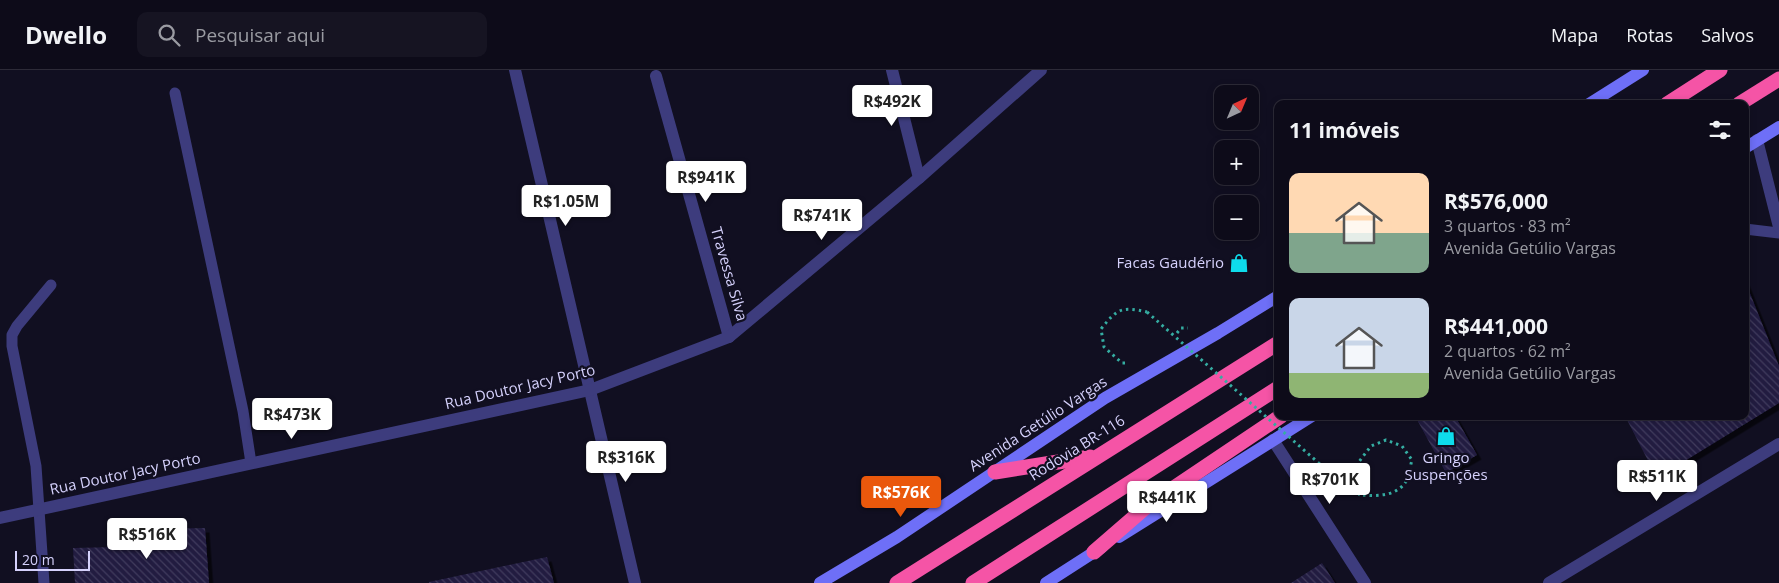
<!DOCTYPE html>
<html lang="pt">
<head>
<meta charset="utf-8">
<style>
  body { margin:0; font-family:"Open Sans",sans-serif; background:#161422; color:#f1f3f6; height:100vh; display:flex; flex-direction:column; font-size:19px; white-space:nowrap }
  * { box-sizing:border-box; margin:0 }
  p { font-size:16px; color:#9a9ba2 }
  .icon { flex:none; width:28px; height:28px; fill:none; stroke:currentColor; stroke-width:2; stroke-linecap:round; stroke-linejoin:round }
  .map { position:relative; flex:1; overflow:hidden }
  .details { position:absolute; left:1274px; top:30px; width:475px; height:320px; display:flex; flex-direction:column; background:#0d0b19; border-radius:10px; box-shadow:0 2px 8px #0003,0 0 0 1px #2d2b38 }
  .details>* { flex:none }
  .needle { width:32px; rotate:44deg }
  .tools { position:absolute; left:1214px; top:15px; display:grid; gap:10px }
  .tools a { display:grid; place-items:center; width:45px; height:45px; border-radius:10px; background:#0d0b19; box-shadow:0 2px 8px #0003,0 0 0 1px #2d2b38; font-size:25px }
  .scale { position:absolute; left:15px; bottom:12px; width:75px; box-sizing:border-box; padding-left:5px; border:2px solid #d5d1fc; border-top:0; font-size:14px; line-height:18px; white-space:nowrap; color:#d5d1fc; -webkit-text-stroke:4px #110f21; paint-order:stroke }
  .price { position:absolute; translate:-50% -42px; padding:0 11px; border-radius:5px; background:#fff; color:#222; font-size:16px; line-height:32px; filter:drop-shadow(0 1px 2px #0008) }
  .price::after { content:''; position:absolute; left:50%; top:30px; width:15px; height:11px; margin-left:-8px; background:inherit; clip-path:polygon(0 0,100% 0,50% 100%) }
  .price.selected { background:#ea580c; color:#fff }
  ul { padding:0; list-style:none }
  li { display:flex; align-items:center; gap:15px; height:125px; padding:0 15px }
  li span { display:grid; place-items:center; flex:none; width:140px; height:100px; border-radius:10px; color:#555 }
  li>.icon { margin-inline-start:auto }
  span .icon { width:60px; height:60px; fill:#fffc; stroke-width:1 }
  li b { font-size:21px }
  h2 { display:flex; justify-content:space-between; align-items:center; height:60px; padding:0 15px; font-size:21px }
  header { display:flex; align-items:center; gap:30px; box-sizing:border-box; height:70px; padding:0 25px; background:#0d0b19; border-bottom:1px solid #2d2b38 }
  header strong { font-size:24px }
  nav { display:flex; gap:28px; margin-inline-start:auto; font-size:18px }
  .search { width:350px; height:45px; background:#161422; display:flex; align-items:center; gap:12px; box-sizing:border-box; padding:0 18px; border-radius:10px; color:#9a9ba2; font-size:19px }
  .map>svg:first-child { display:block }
  .building { fill:url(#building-back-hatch); filter:url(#shadow) }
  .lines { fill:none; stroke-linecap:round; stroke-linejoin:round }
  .path { stroke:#35ada2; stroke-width:3; stroke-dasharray:2.5 4; stroke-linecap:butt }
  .service { stroke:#3d3c7d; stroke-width:11 }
  .minor { stroke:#3d3c7d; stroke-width:12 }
  .tertiary { stroke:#3d3c7d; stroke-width:12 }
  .secondary { stroke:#6e6ff7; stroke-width:12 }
  .motorway { stroke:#f554a6; stroke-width:15 }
  .path-bridge { stroke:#35ada2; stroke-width:3; stroke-dasharray:2.5 4; stroke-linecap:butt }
  .labels { text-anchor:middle; stroke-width:4.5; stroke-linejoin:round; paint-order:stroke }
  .poi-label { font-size:15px; fill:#d5d1fc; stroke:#110f21; text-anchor:end }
  .street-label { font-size:15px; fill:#d5d1fc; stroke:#110f21 }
</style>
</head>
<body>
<header>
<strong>Dwello</strong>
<div class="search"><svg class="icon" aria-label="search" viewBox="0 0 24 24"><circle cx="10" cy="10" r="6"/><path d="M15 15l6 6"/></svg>Pesquisar aqui</div>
<nav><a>Mapa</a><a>Rotas</a><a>Salvos</a></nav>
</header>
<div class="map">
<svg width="1779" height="513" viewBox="0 0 1779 513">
  <defs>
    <pattern id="building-back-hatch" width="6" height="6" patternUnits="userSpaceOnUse" patternTransform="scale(1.25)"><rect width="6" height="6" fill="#221c41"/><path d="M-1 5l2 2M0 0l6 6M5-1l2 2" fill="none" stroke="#413c5d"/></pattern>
    <filter id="shadow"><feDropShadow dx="4.5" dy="4.5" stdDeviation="0" flood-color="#0009"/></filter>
  </defs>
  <rect width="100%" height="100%" fill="#110f21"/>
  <g class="building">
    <polygon points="1745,211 1779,296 1779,333 1657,408 1625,346 1745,346"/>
    <polygon points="1415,346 1455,346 1477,385 1446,403"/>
    <polygon points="205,458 209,513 75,513 73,478 117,477 119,471 163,468 160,459"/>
    <polygon points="547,487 554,513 429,513 429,512"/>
    <polygon points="1322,493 1335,513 1291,513"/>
  </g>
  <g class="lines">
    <g class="path">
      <polyline points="1177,263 1181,258 1188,258"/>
      <path d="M1125 293H1122L1104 277 1101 259C1117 239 1121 236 1147 242"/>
      <path d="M1332 427 1371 376 1386 370 1402 376 1412 390C1410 396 1410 405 1407 410 1397 427 1377 426 1360 425"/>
    </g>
    <g class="service">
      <polyline points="175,23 243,341 251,393"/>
      <polyline points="1745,159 1779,163"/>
      <polyline points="44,513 36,396 12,276 12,265 17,256 51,215"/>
    </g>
    <g class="minor">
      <polyline points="892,0 919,108"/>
      <polyline points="656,6 729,267"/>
      <polyline points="1273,370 1365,513"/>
      <polyline points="1549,513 1779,374"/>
    </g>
    <g class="tertiary">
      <polyline points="515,0 635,513"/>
      <polyline points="1757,70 1779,157"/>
      <polyline points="0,448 590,320 729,267 919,108 1041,0"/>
    </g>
    <g class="secondary">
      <polyline points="1589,34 1643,0"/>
      <polyline points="1745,78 1779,57"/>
      <polyline points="1119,467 1312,346"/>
      <polyline points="820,513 897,467 1105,328 1218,263 1278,226"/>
      <polyline points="1046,513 1102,477"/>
    </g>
    <g class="motorway">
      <polyline points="1667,34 1720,0"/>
      <polyline points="1739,34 1779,9"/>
      <polyline points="995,402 1090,387"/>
      <polyline points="1094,482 1147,436 1281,346"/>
      <polyline points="897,513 1278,273"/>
      <polyline points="973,513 1278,318"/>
    </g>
    <polyline class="path-bridge" points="1147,242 1338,410 1360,425"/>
  </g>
  <defs>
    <g id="shop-bare" transform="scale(1.5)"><path d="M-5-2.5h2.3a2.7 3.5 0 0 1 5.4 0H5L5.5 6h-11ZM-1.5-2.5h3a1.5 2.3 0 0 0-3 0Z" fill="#0edcec" stroke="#110f21" stroke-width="2.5" paint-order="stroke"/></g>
  </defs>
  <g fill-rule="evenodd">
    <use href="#shop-bare" x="1239" y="193"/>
    <use href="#shop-bare" x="1446" y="366"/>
  </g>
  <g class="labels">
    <g class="poi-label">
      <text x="1224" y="198">Facas Gaudério</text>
      <text x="1446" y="393" text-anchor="middle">Gringo<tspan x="1446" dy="17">Suspenções</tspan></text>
    </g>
    <g class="street-label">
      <text transform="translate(729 204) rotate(74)" y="5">Travessa Silva</text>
      <text transform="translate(520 317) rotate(-13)" y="5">Rua Doutor Jacy Porto</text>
      <text transform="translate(1038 354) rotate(-33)" y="5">Avenida Getúlio Vargas</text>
      <text transform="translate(1077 378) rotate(-32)" y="5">Rodovia BR-116</text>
      <text transform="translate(125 404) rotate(-12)" y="5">Rua Doutor Jacy Porto</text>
    </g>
  </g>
</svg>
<div class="tools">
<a><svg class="needle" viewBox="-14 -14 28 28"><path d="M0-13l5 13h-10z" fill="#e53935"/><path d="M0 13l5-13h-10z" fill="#9a9ba2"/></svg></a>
<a>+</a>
<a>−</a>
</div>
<div class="scale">20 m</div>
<b class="price" style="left:892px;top:57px">R$492K</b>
<b class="price" style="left:706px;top:133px">R$941K</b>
<b class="price" style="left:566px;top:157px">R$1.05M</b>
<b class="price" style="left:822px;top:171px">R$741K</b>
<b class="price" style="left:292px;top:370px">R$473K</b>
<b class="price" style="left:626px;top:413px">R$316K</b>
<b class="price" style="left:1657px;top:432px">R$511K</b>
<b class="price" style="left:1330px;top:435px">R$701K</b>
<b class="price selected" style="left:901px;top:448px">R$576K</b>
<b class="price" style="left:1167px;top:453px">R$441K</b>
<b class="price" style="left:147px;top:490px">R$516K</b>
<section class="details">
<h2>11 imóveis<svg class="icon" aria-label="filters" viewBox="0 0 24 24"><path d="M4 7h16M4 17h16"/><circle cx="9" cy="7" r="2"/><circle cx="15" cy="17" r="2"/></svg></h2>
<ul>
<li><span style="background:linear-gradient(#ffd9b3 60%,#7fa58c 0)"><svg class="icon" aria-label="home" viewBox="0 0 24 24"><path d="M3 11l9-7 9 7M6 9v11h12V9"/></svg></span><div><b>R$576,000</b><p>3 quartos · 83 m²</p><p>Avenida Getúlio Vargas</p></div></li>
<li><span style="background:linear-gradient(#c9d6e8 75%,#8fb573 0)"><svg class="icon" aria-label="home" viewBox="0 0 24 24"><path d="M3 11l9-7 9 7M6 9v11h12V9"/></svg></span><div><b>R$441,000</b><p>2 quartos · 62 m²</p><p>Avenida Getúlio Vargas</p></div></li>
</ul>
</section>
</div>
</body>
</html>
